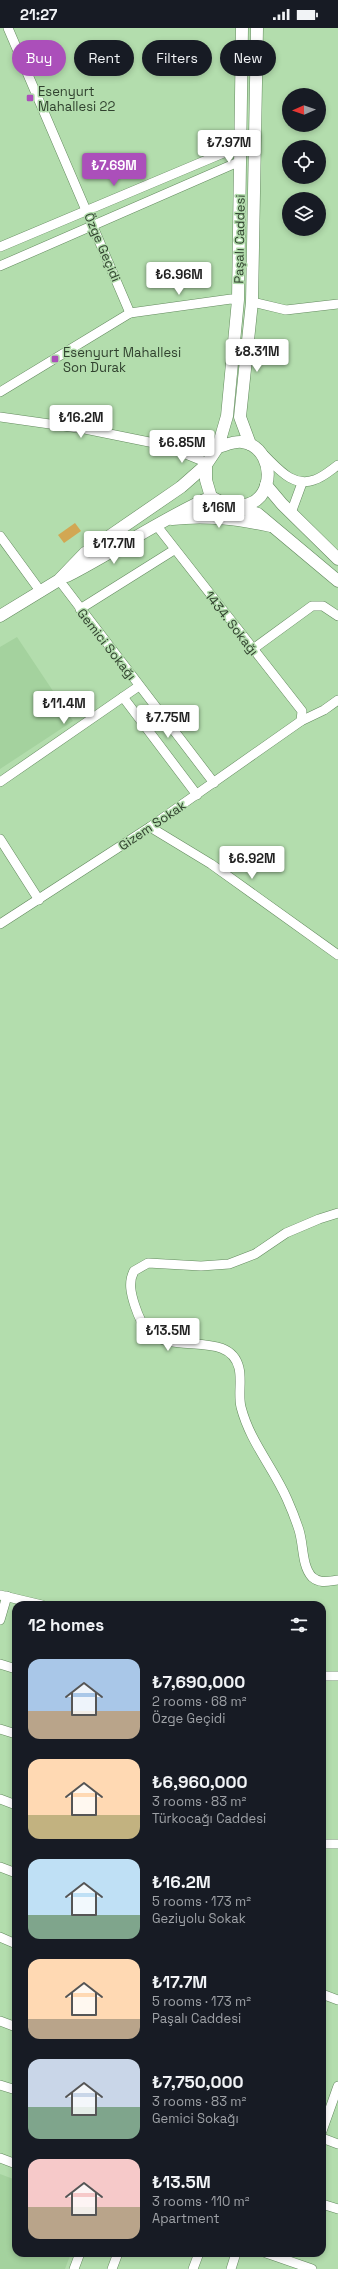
<!DOCTYPE html>
<html lang="en">
<head>
<meta charset="utf-8">
<style>
  body { margin:0; font-family:"Space Grotesk",sans-serif; background:#242831; color:#f1f3f6; height:100vh; display:flex; flex-direction:column; font-size:15px; white-space:nowrap }
  * { box-sizing:border-box; margin:0 }
  p { font-size:13px; color:#9ea1a6 }
  .icon { flex:none; width:22px; height:22px; fill:none; stroke:currentColor; stroke-width:2; stroke-linecap:round; stroke-linejoin:round }
  .map { position:relative; flex:1; overflow:hidden }
  .side { position:absolute; left:12px; top:1573px; width:314px; height:656px; display:flex; flex-direction:column; background:#171b24; border-radius:12px; box-shadow:0 2px 6px #0003 }
  .side>* { flex:none }
  .top-card { position:absolute; left:12px; top:12px; width:314px; height:36px; display:flex; gap:8px }
  .needle { width:26px; rotate:268deg }
  .controls { position:absolute; left:282px; top:60px; display:grid; gap:8px }
  .controls a { display:grid; place-items:center; width:44px; height:44px; border-radius:50%; background:#171b24; box-shadow:0 2px 6px #0003; font-size:20px }
  .price { position:absolute; translate:-50% -34px; padding:0 9px; border-radius:4px; background:#fff; color:#222; font-size:13px; line-height:26px; filter:drop-shadow(0 1px 2px #0008) }
  .price::after { content:''; position:absolute; left:50%; top:24px; width:12px; height:9px; margin-left:-6px; background:inherit; clip-path:polygon(0 0,100% 0,50% 100%) }
  .price.active { background:#ab4fba; color:#fff }
  ul { padding:0; list-style:none }
  li { display:flex; align-items:center; gap:12px; height:100px; padding:0 16px }
  li span { display:grid; place-items:center; flex:none; width:112px; height:80px; border-radius:12px; color:#555 }
  li>.icon { margin-inline-start:auto }
  span .icon { width:48px; height:48px; fill:#fffc; stroke-width:1 }
  li b { font-size:17px }
  h2 { display:flex; justify-content:space-between; align-items:center; height:48px; padding:0 16px; font-size:17px }
  .pill { padding:0 14px; border-radius:18px; background:#171b24; box-shadow:0 2px 6px #0003; font-size:14px; line-height:36px }
  .pill.active { background:#ab4fba; color:#fff }
  .status { display:flex; justify-content:space-between; align-items:center; height:28px; padding:0 20px; background:#171b24; direction:ltr }
  .status svg { height:11px; fill:currentColor }
  .map>svg:first-child { display:block }
  .built { fill:#a4d29e }
  .green { fill:#d2a753 }
  .lines { fill:none; stroke-linecap:round; stroke-linejoin:round }
  .street-casing { stroke:#638a5e; stroke-width:10 }
  .secondary-casing { stroke:#638a5e; stroke-width:13 }
  .street { stroke:#fff; stroke-width:9 }
  .secondary { stroke:#fff; stroke-width:12 }
  .poi-dot { fill:#ab4fba; stroke:#b3ddad; stroke-width:1.5 }
  .labels { text-anchor:middle; stroke-width:3; stroke-linejoin:round; paint-order:stroke }
  .poi-label { font-size:13px; fill:#30412e; stroke:#b3ddad; text-anchor:start }
  .street-label { font-size:13px; fill:#30412e; stroke:#b3ddad }
</style>
</head>
<body>
<div class="status"><b>21:27</b><svg viewBox="0 0 49 12"><path d="M0 12V9h3v3zM5 12V6h3v6zM10 12V3h3v9zM15 12V0h3v12zM26 1h20v11H26zM47 4h2v5h-2z"/></svg></div>
<div class="map">
<svg width="338" height="2241" viewBox="0 0 338 2241">
  <rect width="100%" height="100%" fill="#b3ddad"/>
  <g class="built">
    <polygon points="17,609 73,693 0,741 0,619"/>
    <polygon points="0,2146 16,2152 16,2225 71,2225 65,2241 0,2241"/>
  </g>
  <polygon class="green" points="75,495 81,503 64,515 58,507"/>
  <g class="lines">
    <g class="street-casing">
      <g id="street">
        <polyline points="8,0 130,285"/>
        <polyline points="0,219 240,118"/>
        <polyline points="0,238 236,135 241,136"/>
        <polyline points="252,274 286,282 338,276"/>
        <polyline points="0,364 130,285 231,271 238,272"/>
        <polyline points="0,389 85,401 164,417 218,419"/>
        <polyline points="171,420 208,435"/>
        <path d="M263 426C277 439 292 460 314 452 322 450 331 442 338 437"/>
        <polyline points="291,485 302,455"/>
        <polyline points="157,498 302,683 301,693"/>
        <polyline points="0,508 41,564"/>
        <polyline points="59,552 214,755"/>
        <polyline points="80,581 174,522"/>
        <polyline points="253,621 312,578 323,578 338,588"/>
        <polyline points="123,669 197,767"/>
        <polyline points="0,754 139,658"/>
        <polyline points="150,799 211,836 338,927"/>
        <polyline points="0,811 39,872"/>
        <polyline points="0,896 150,799 301,693 324,682 338,672"/>
        <path d="M338 1185 319 1191 286 1205 255 1226 229 1236 201 1238 148 1235 134 1243C128 1254 131 1266 135 1278 138 1287 141 1295 147 1302 170 1328 230 1301 239 1340 242 1352 238 1367 241 1379 250 1414 273 1439 287 1471 291 1480 295 1490 298 1499 304 1514 301 1537 312 1549 320 1556 329 1553 338 1552"/>
        <polyline points="0,1567 42,1577"/>
        <polyline points="0,1592 7,1568"/>
        <polyline points="0,1636 16,1641"/>
        <polyline points="322,1648 338,1648"/>
        <polyline points="0,1701 16,1706"/>
        <polyline points="0,1771 16,1777"/>
        <polyline points="322,1816 338,1816"/>
        <polyline points="0,1839 16,1845"/>
        <polyline points="0,1909 16,1916"/>
        <polyline points="322,1966 338,1972"/>
        <polyline points="0,1993 16,1999"/>
        <polyline points="0,2057 16,2062"/>
        <polyline points="322,2103 338,2058"/>
        <polyline points="322,2110 338,2116"/>
        <polyline points="0,2130 16,2136"/>
        <polyline points="322,2176 338,2181"/>
        <polyline points="266,2225 312,2241"/>
        <polyline points="74,2241 80,2225"/>
        <polyline points="112,2241 118,2225"/>
        <polyline points="193,2241 199,2225"/>
        <polyline points="231,2241 236,2225"/>
      </g>
    </g>
    <g class="secondary-casing">
      <g id="secondary">
        <polyline points="250,416 240,389 252,274 257,0"/>
        <path d="M218 419C226 417 234 413 242 414 284 420 275 504 211 469L206 452V437L218 419 227 388 238 272 242 0"/>
        <polyline points="266,457 282,476 338,531"/>
        <polyline points="239,479 258,486 338,553"/>
        <path d="M172 491C206 487 237 491 271 498"/>
        <path d="M67 548C116 523 161 491 211 469"/>
        <polyline points="0,588 59,552 85,525 181,459 206,437"/>
      </g>
    </g>
    <use href="#street" class="street"/>
    <use href="#secondary" class="secondary"/>
  </g>
  <g class="poi-dot">
    <rect x="26" y="66" width="8" height="8" rx="2"/>
    <rect x="51" y="327" width="8" height="8" rx="2"/>
  </g>
  <g class="labels">
    <g class="poi-label">
      <text x="38" y="68">Esenyurt<tspan x="38" dy="15">Mahallesi 22</tspan></text>
      <text x="63" y="329">Esenyurt Mahallesi<tspan x="63" dy="15">Son Durak</tspan></text>
    </g>
    <g class="street-label">
      <text transform="translate(239 211) rotate(-89)" y="5">Paşalı Caddesi</text>
      <text transform="translate(103 219) rotate(67)" y="5">Özge Geçidi</text>
      <text transform="translate(232 595) rotate(52)" y="5">1434. Sokağı</text>
      <text transform="translate(107 616) rotate(52)" y="5">Gemici Sokağı</text>
      <text transform="translate(152 797) rotate(-34)" y="5">Gizem Sokak</text>
    </g>
  </g>
</svg>
<div class="controls">
<a><svg class="needle" viewBox="-14 -14 28 28"><path d="M0-13l5 13h-10z" fill="#e53935"/><path d="M0 13l5-13h-10z" fill="#9ea1a6"/></svg></a>
<a><svg class="icon" aria-label="locate" viewBox="0 0 24 24"><circle cx="12" cy="12" r="6"/><path d="M12 2v4M12 18v4M2 12h4M18 12h4"/></svg></a>
<a><svg class="icon" aria-label="layers" viewBox="0 0 24 24"><path d="M12 4l9 5-9 5-9-5zM3 14l9 5 9-5"/></svg></a>
</div>
<b class="price" style="left:229px;top:136px">₺7.97M</b>
<b class="price active" style="left:114px;top:159px">₺7.69M</b>
<b class="price" style="left:179px;top:268px">₺6.96M</b>
<b class="price" style="left:257px;top:345px">₺8.31M</b>
<b class="price" style="left:81px;top:411px">₺16.2M</b>
<b class="price" style="left:182px;top:436px">₺6.85M</b>
<b class="price" style="left:219px;top:501px">₺16M</b>
<b class="price" style="left:114px;top:537px">₺17.7M</b>
<b class="price" style="left:64px;top:697px">₺11.4M</b>
<b class="price" style="left:168px;top:711px">₺7.75M</b>
<b class="price" style="left:252px;top:852px">₺6.92M</b>
<b class="price" style="left:168px;top:1324px">₺13.5M</b>
<div class="top-card">
<a class="pill active">Buy</a>
<a class="pill">Rent</a>
<a class="pill">Filters</a>
<a class="pill">New</a>
</div>
<section class="side">
<h2>12 homes<svg class="icon" aria-label="filters" viewBox="0 0 24 24"><path d="M4 7h16M4 17h16"/><circle cx="9" cy="7" r="2"/><circle cx="15" cy="17" r="2"/></svg></h2>
<ul>
<li><span style="background:linear-gradient(#a9c7e8 65%,#b9a48a 0)"><svg class="icon" aria-label="home" viewBox="0 0 24 24"><path d="M3 11l9-7 9 7M6 9v11h12V9"/></svg></span><div><b>₺7,690,000</b><p>2 rooms · 68 m²</p><p>Özge Geçidi</p></div></li>
<li><span style="background:linear-gradient(#ffd9b3 70%,#c2b280 0)"><svg class="icon" aria-label="home" viewBox="0 0 24 24"><path d="M3 11l9-7 9 7M6 9v11h12V9"/></svg></span><div><b>₺6,960,000</b><p>3 rooms · 83 m²</p><p>Türkocağı Caddesi</p></div></li>
<li><span style="background:linear-gradient(#bfe0f5 70%,#7fa58c 0)"><svg class="icon" aria-label="home" viewBox="0 0 24 24"><path d="M3 11l9-7 9 7M6 9v11h12V9"/></svg></span><div><b>₺16.2M</b><p>5 rooms · 173 m²</p><p>Geziyolu Sokak</p></div></li>
<li><span style="background:linear-gradient(#ffd9b3 75%,#b9a48a 0)"><svg class="icon" aria-label="home" viewBox="0 0 24 24"><path d="M3 11l9-7 9 7M6 9v11h12V9"/></svg></span><div><b>₺17.7M</b><p>5 rooms · 173 m²</p><p>Paşalı Caddesi</p></div></li>
<li><span style="background:linear-gradient(#c9d6e8 60%,#7fa58c 0)"><svg class="icon" aria-label="home" viewBox="0 0 24 24"><path d="M3 11l9-7 9 7M6 9v11h12V9"/></svg></span><div><b>₺7,750,000</b><p>3 rooms · 83 m²</p><p>Gemici Sokağı</p></div></li>
<li><span style="background:linear-gradient(#f6c9c9 60%,#b9a48a 0)"><svg class="icon" aria-label="home" viewBox="0 0 24 24"><path d="M3 11l9-7 9 7M6 9v11h12V9"/></svg></span><div><b>₺13.5M</b><p>3 rooms · 110 m²</p><p>Apartment</p></div></li>
</ul>
</section>
</div>
</body>
</html>
